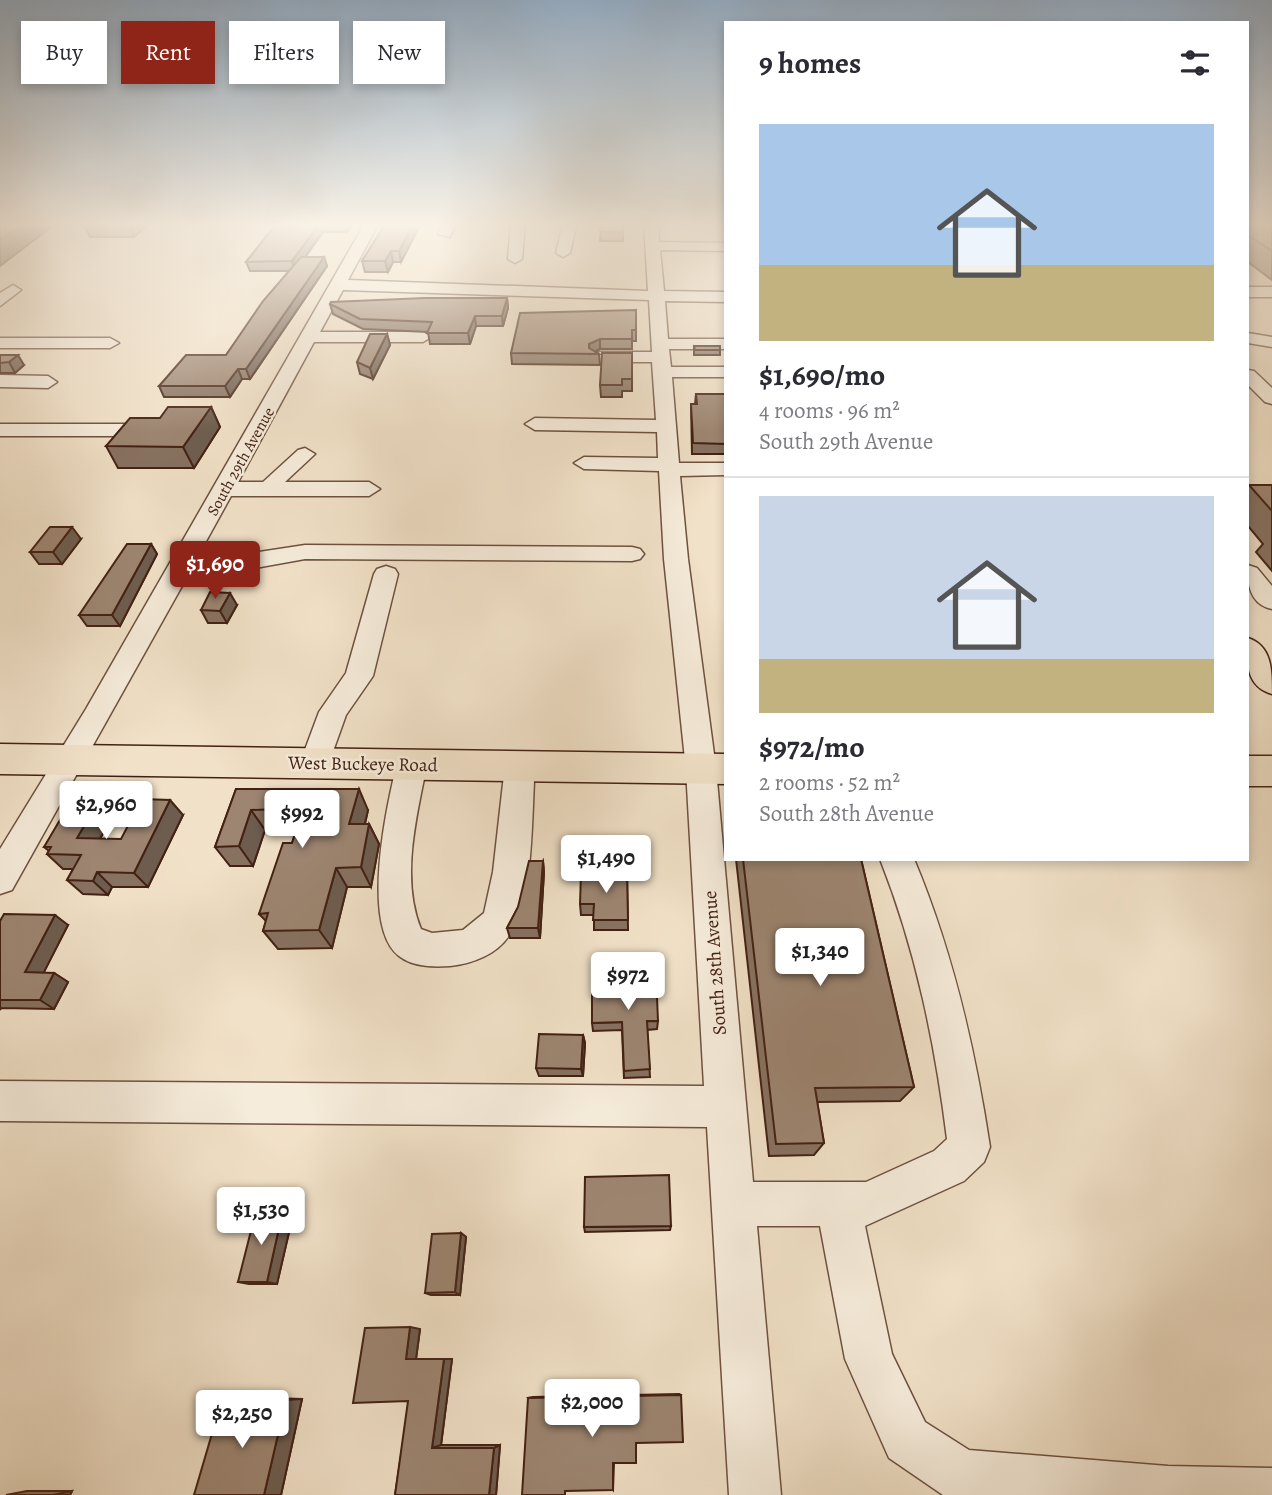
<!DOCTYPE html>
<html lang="en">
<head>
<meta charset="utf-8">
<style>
  body { margin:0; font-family:Alegreya,serif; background:#f7f7f7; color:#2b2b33; height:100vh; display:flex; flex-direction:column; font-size:26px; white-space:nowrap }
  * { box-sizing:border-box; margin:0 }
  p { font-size:23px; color:#7c7c81 }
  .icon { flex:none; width:38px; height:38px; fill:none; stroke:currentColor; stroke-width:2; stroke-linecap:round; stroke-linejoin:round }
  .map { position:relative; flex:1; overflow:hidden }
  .details { position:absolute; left:724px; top:21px; width:525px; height:840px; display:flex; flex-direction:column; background:#fff; border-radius:0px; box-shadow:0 4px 10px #0003 }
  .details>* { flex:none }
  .banner { position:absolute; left:21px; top:21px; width:598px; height:63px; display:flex; gap:14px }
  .price { position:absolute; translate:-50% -60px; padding:0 16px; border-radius:7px; background:#fff; color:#222; font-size:23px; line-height:46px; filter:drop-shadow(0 2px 4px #0008) }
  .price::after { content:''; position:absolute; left:50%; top:42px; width:21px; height:16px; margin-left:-10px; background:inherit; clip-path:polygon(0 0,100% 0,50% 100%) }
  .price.active { background:#8f2418; color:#fff }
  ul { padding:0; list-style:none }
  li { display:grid; align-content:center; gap:14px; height:371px; padding:0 35px }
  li+li { border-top:2px solid #e1e1e2 }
  li span { display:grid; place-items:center; height:217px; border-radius:0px; color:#555 }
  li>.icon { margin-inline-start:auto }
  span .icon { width:126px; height:126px; fill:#fffc; stroke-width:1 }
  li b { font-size:30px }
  h2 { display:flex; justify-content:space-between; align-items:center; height:84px; padding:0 35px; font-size:30px }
  .pill { padding:0 24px; border-radius:0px; background:#fff; box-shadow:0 4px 10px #0003; font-size:24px; line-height:63px }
  .pill.active { background:#8f2418; color:#fff }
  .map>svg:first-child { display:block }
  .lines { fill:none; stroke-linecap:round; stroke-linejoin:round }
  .minor-casing { stroke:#6e5140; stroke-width:3 }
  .major-casing { stroke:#432113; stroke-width:3 }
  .minor { fill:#f6ecdb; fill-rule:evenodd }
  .major { fill:#f1e1c8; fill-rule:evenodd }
  .wall { fill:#877261; stroke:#432113; stroke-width:2 }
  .shaded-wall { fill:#6e5d4f; stroke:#432113; stroke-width:2 }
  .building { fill:#9d8571; stroke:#432113; stroke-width:2 }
  .labels { text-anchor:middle; stroke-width:5; stroke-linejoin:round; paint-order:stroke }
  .far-street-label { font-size:16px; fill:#432113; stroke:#f6ecdb }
  .street-label { font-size:19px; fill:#432113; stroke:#f6ecdb }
</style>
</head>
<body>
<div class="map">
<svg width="1272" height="1495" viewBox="0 0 1272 1495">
  <rect width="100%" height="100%" fill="#f1e1c8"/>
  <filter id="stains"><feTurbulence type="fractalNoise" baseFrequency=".00286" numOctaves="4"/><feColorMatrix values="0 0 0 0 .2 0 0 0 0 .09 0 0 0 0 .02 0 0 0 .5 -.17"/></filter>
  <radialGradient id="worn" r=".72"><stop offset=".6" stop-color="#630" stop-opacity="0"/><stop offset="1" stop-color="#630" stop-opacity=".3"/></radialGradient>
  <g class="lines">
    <g class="minor-casing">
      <g id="minor">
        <path d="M365 223H379L348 280 648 291 644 223H658L659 242 726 243V251L660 250 664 291 726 292V302L665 301 668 339H726V349H669L671 367H726V377H672L679 463H726V475L680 476 688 559 716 769 753 1182H866L934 1151 947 1139C935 1043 916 950 880 859H914C953 952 975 1048 990 1147L984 1162 964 1181 865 1226 892 1354 925 1422 969 1450 1168 1466 1272 1468V1495H943L889 1458 845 1359 820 1226H757L781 1495H729L707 1127 0 1121V1081L704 1086 686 769 664 559 659 471 584 469 574 463 584 457 658 458 657 432 535 430 525 424 535 418 656 420 652 362H600L591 357 600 352H652L649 300 343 290 320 332H423L431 337 423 342H314L238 482H263L298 450 305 448 315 454 285 482H369L380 489 369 496H231L199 554H245L305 545 632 547 640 549 644 554 640 559 632 561 305 559 245 570H191L12 890 0 894V849L86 709Z"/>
        <polygon points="442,223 456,223 450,237 438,234"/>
        <polygon points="511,223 525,223 522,259 515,263 508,259"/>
        <polygon points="563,223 577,223 570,253 563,257 556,253"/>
        <polygon points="13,285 21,290 0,306 0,293"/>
        <rect x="1248" y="287" width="24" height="10"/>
        <polygon points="1248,333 1272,337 1272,347 1248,343"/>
        <polygon points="0,338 110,338 119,343 110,348 0,348"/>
        <polygon points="1248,370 1254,371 1272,388 1272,404 1265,402 1248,385"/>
        <polygon points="0,375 48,376 57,382 48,388 0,387"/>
        <polygon points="0,424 132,424 142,430 132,436 0,436"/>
        <path d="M1248 565 1257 568 1272 586V609C1250 605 1247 584 1248 565Z"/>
        <polygon points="386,566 395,569 398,574 373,676 346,715 326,771 315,775 304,771 300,763 319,712 346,673 374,574 377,569"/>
        <path d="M412 752 423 756 427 764C417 815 400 878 421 929L432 933 463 930 484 913 493 872 505 766 509 758 520 754 531 758 535 766C531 816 535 891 510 934 498 954 472 964 450 966 433 967 413 967 399 956 360 926 387 804 397 764L401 756Z"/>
      </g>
    </g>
    <g class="major-casing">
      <g id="major">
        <path d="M1248 638C1272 646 1272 670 1272 694 1245 686 1247 662 1248 638Z"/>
        <polygon points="0,744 726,754 726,784 0,774"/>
        <rect x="1248" y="756" width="24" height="30"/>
      </g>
    </g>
    <use href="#minor" class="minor"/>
    <use href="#major" class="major"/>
  </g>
  <g class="wall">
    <polygon points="87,223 150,223 134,237 90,237 84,225"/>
    <polygon points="277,223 353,223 347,232 323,232 305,257 324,257 327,266 250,379 242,379 230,397 164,397 159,386 226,355 289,271 250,271 246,262"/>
    <polygon points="386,223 438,223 437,225 420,225 401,262 393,262 388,272 365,272 362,261"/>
    <polygon points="587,223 623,223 623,241 600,241 601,225 587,225"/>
    <polygon points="1248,223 1272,223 1272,280 1248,262"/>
    <polygon points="507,298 508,308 503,326 476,326 470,344 430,344 428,332 363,329 333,314 330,304"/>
    <polygon points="636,310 636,341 632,341 632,349 600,349 596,352 599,354 600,365 512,364 511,353"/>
    <polygon points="387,334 390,345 373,379 360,374 357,362"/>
    <polygon points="694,346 720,350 720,355 694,355"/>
    <polygon points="632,353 632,391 622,391 622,397 601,397 600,385"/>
    <polygon points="0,355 24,365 15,373 0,373"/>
    <polygon points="696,394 726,394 726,454 692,454 691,404 695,404"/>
    <polygon points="211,407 220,427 194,468 118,468 106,446 160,418"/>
    <polygon points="1249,485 1272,485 1272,571 1256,552 1263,544 1248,526 1248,487"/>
    <polygon points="81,539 62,564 39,564 30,552"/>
    <polygon points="151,544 157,554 120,626 87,626 79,615"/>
    <polygon points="237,605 227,623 208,623 201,610"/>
    <polygon points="236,789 368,810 365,824 369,824 379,844 371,887 347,887 332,948 278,949 263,931 266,921 259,914 292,843 297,829 265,830 253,866 230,866 215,847"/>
    <polygon points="94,809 108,824 100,839 121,839 183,815 148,887 112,887 108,895 83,894 67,880 73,869 63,869 47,854 49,851 44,847"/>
    <polygon points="736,859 861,859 914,1087 900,1101 817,1102 824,1143 814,1155 769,1156"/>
    <polygon points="543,861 544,872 540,938 510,938 507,928"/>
    <polygon points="627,872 628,930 594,930 594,915 581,915 580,904"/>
    <polygon points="0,921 68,925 43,973 54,973 68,982 54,1009 1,1008 0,1010"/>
    <polygon points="658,1021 657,1029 647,1030 650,1077 624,1078 622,1030 593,1031 592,1023"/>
    <polygon points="583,1035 585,1043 583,1076 539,1076 536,1068"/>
    <polygon points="283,1210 293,1215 277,1284 249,1284 238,1282"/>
    <polygon points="671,1226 670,1230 585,1232 584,1227"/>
    <polygon points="461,1233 466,1237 460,1295 431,1295 425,1293"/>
    <polygon points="420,1329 416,1359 452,1359 441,1445 500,1445 496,1495 395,1495"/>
    <polygon points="679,1394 681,1395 636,1443 614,1463 613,1490 528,1398 533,1397"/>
    <polygon points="270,1398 302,1399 281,1495 194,1495 253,1399"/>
    <polygon points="27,1491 72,1491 70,1495 6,1495"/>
  </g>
  <g class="shaded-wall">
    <polygon points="24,223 47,223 50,228 0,266 0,240"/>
    <polygon points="132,223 150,223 134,237 129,225"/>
    <polygon points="320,223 323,232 295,271 292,261"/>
    <polygon points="345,223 353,223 347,232"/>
    <polygon points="414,223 420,223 420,225 401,262 399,251"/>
    <polygon points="391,251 393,262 388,272 385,261"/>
    <polygon points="324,257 327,266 250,379 246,369"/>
    <polygon points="507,298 508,308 503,326 502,316"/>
    <polygon points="475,316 476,326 470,344 468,333"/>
    <polygon points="387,334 390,345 373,379 370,368"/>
    <polygon points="600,339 600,349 590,354 589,344"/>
    <polygon points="18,355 24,365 15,373 9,362"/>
    <polygon points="238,369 242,379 230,397 225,386"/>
    <polygon points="211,407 220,427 194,468 183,447"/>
    <polygon points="72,527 81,539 62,564 53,552"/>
    <polygon points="151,544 157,554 120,626 112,615"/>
    <polygon points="230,593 237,605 227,623 220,611"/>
    <polygon points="359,789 368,810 360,844 349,824"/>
    <polygon points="170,800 183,815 148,887 134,873"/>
    <polygon points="94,809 108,824 92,853 77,838"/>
    <polygon points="251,810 265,830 253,866 239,846"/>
    <polygon points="369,824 379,844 371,887 361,867"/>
    <polygon points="543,861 544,872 540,938 538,928"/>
    <polygon points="336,868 347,887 332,948 319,930"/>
    <polygon points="97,872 112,887 108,895 93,881"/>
    <polygon points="55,915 68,925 39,982 25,972"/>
    <polygon points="54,973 68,982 54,1009 40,1000"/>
    <polygon points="583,1035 585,1043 583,1076 581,1069"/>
    <polygon points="283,1210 293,1215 277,1284 267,1282"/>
    <polygon points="461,1233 466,1237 460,1295 455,1292"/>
    <polygon points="410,1327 420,1329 416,1359 406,1359"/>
    <polygon points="444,1359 452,1359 441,1445 432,1448"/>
    <polygon points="302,1399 281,1495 264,1495 286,1400"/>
    <polygon points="500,1445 496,1495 489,1495 494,1448"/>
    <polygon points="72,1491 70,1495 53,1495"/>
  </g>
  <g class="building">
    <polygon points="0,223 24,223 0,240"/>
    <polygon points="87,223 132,223 129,225 84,225"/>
    <polygon points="277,223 345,223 320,223 292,261 246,262"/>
    <polygon points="386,223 414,223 399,251 391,251 385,261 362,261"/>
    <polygon points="601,223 623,223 622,232 600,232"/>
    <polygon points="1248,223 1272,223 1272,251 1248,235"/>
    <polygon points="301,257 324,257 246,369 238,369 225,386 159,386 186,355 226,355 263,301"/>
    <polygon points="425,298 507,298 502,316 475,316 468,333 427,333 432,322 360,319 330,304 331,302"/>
    <polygon points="636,310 636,330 632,330 632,339 600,339 589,344 589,348 599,354 511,353 520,313"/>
    <polygon points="370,334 387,334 370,368 357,362"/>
    <polygon points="694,346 720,346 720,350 695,350"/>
    <polygon points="602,353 632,353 632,379 622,379 622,385 600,385"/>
    <polygon points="0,355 18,355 9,362 0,363"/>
    <polygon points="696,394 726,394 726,444 693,443 691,404 697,404"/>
    <polygon points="168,407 211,407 183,447 106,446 130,418 160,418"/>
    <polygon points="1249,485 1272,485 1272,511"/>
    <polygon points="50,527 72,527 53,552 30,552"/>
    <polygon points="127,544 151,544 112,615 79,615"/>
    <polygon points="210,592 230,593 220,611 201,610"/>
    <polygon points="236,789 359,789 349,824 369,824 361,867 336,868 319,930 263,931 268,913 259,914 265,896 283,843 292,843 303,808 251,810 239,846 215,847"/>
    <polygon points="142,799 170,800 134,873 97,872 93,881 67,880 81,855 47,854 51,847 44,847 67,808 94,809 77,838 121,839"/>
    <polygon points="743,859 861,859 914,1087 815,1088 824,1143 776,1144"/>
    <polygon points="529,861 543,861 538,928 507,928 518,907"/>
    <polygon points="627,872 628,920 593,920 594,904 580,904 581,873"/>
    <polygon points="4,914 55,915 25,972 54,973 40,1000 0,1000 0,921"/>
    <polygon points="656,974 658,1021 647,1021 650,1069 624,1071 622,1022 592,1023 592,975"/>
    <polygon points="539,1034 583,1035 581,1069 536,1068"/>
    <polygon points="669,1175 671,1226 584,1227 585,1177"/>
    <polygon points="283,1210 267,1282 238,1282 256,1211"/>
    <polygon points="461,1233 455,1292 425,1293 432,1234"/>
    <polygon points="410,1327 406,1359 444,1359 432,1448 494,1448 489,1495 395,1495 408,1401 353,1403 365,1328"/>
    <polygon points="681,1395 683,1442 636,1443 636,1463 613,1463 613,1490 565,1491 565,1495 522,1495 528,1398"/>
    <polygon points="253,1399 286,1400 264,1495 194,1495 216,1420"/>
  </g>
  <linearGradient id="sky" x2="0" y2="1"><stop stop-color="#94acc2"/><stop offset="0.52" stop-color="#f9f2e6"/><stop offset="1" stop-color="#f9f2e6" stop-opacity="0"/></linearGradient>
  <rect width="1272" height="432" fill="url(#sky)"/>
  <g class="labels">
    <g class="far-street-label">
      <text transform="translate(240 461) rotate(-61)" y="6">South 29th Avenue</text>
    </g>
    <g class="street-label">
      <text transform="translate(363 763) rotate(1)" y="7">West Buckeye Road</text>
      <text transform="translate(714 963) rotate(-94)" y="7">South 28th Avenue</text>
    </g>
  </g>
  <rect width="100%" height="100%" filter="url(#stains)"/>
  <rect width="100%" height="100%" fill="url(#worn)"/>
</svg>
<b class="price active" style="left:215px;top:601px">$1,690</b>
<b class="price" style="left:106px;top:841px">$2,960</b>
<b class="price" style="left:302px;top:850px">$992</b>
<b class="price" style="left:606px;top:895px">$1,490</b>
<b class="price" style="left:820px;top:988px">$1,340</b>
<b class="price" style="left:628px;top:1012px">$972</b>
<b class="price" style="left:261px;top:1247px">$1,530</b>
<b class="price" style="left:592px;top:1439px">$2,000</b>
<b class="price" style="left:242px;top:1450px">$2,250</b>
<div class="banner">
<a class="pill">Buy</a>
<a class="pill active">Rent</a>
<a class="pill">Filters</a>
<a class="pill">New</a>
</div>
<section class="details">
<h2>9 homes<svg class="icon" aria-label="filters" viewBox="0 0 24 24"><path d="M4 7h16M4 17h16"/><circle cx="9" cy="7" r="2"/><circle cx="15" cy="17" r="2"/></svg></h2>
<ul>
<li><span style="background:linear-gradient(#a9c7e8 65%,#c2b280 0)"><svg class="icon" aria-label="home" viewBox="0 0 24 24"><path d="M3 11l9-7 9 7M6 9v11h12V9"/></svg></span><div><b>$1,690/mo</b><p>4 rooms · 96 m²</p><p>South 29th Avenue</p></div></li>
<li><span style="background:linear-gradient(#c9d6e8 75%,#c2b280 0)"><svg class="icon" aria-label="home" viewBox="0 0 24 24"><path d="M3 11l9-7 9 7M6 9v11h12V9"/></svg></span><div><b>$972/mo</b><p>2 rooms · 52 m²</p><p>South 28th Avenue</p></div></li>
</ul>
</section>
</div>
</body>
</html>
